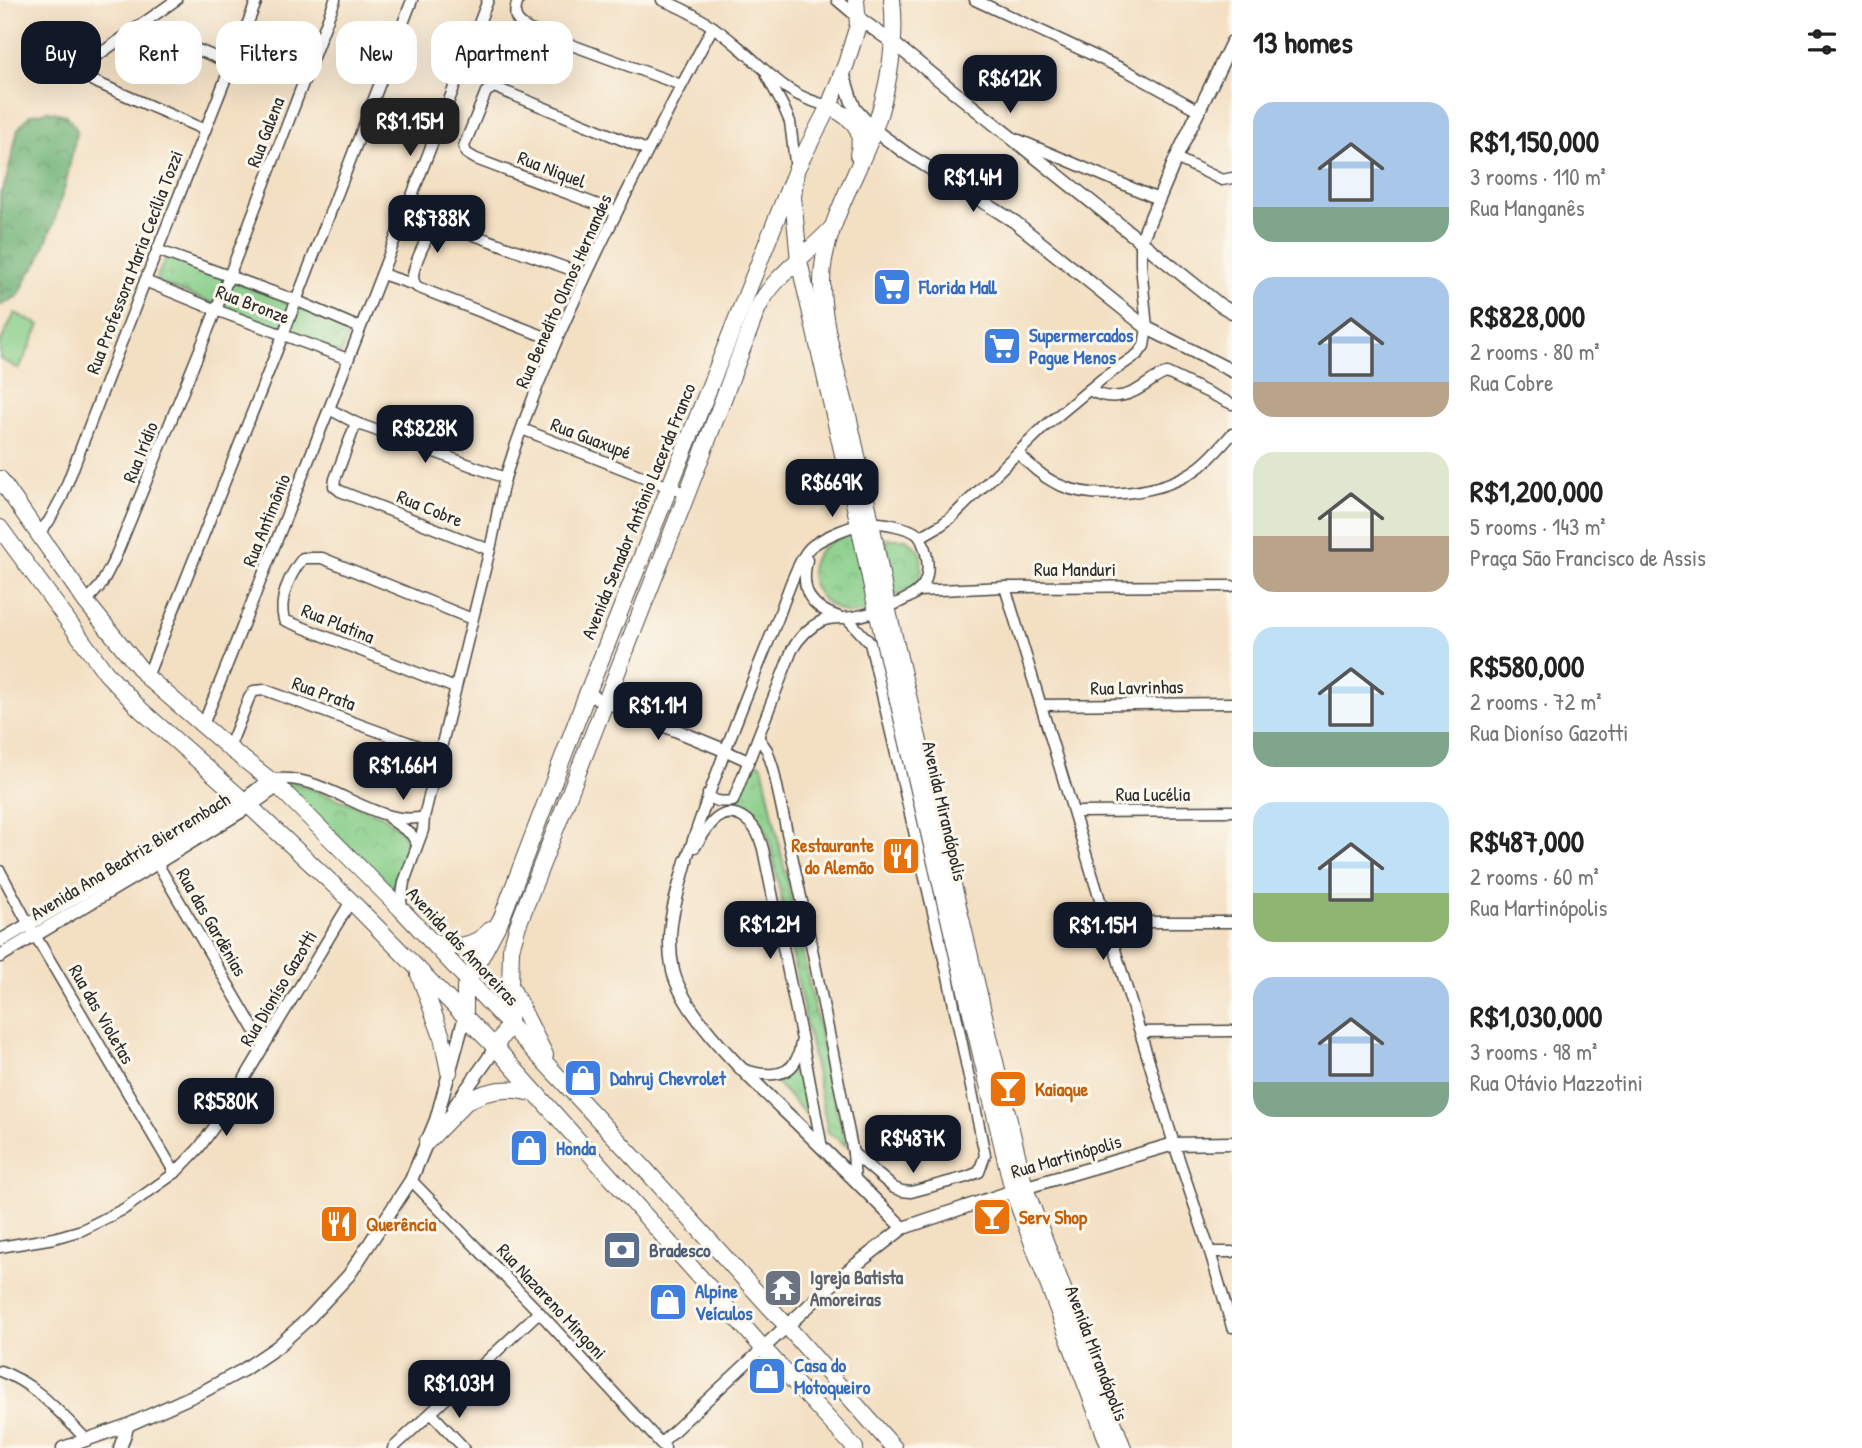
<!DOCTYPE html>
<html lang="en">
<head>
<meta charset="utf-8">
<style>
  body { margin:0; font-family:"Patrick Hand",sans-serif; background:#f2f2f2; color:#222; height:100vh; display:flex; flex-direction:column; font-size:26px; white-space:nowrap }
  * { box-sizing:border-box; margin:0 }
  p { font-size:23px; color:#767676 }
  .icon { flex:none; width:38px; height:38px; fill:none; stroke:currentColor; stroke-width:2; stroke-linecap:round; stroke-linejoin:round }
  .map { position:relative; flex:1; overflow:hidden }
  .sheet { display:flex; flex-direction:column; background:#fff; width:630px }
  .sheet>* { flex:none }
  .banner { position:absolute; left:21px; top:21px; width:665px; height:63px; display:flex; gap:14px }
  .price { position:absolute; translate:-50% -60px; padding:0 16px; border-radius:14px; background:#111827; color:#fff; font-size:23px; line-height:46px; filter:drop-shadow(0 2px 4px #0008) }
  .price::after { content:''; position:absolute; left:50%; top:42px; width:21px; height:16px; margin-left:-10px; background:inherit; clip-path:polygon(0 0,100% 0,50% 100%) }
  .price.active { background:#222; color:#fff }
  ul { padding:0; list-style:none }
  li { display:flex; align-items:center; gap:21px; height:175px; padding:0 21px }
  li span { display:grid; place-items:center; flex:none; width:196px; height:140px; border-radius:21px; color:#555 }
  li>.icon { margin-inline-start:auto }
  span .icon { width:84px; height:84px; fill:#fffc; stroke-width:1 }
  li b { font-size:30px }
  h2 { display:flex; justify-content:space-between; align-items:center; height:84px; padding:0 21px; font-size:30px }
  .tag { padding:0 24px; border-radius:21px; background:#fff; box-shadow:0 7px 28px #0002; font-size:24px; line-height:63px }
  .tag.active { background:#111827; color:#fff }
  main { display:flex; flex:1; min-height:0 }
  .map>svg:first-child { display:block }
  .green { fill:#87ce89; stroke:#597c5a; stroke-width:2 }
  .forest { fill:url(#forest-crowns); stroke:#4c6e50; stroke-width:2 }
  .park { fill:url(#park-crowns); stroke:#597c5a; stroke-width:2 }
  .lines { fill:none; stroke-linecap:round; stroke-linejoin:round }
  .minor-casing { stroke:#494642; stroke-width:13 }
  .tertiary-casing { stroke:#494642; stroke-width:15 }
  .primary-casing { stroke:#494642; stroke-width:18 }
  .minor { stroke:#fff; stroke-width:10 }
  .tertiary { stroke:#fff; stroke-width:12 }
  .primary { stroke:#fff; stroke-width:16 }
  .labels { text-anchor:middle; stroke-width:6; stroke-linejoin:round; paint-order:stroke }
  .street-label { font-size:19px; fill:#2b2b2b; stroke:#fbf7ec }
  .shop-label { font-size:19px; font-weight:bold; fill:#366cbe; stroke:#fbf7ec; text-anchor:start }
  .food-label { font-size:19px; font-weight:bold; fill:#c56008; stroke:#fbf7ec; text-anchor:start }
  .service-label { font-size:19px; font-weight:bold; fill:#4e5e75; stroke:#fbf7ec; text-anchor:start }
  .worship-label { font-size:19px; font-weight:bold; fill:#5b616d; stroke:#fbf7ec; text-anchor:start }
</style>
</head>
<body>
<main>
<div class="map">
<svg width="1232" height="1448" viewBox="0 0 1232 1448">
  <defs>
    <pattern id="forest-crowns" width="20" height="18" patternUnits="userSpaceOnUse" patternTransform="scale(1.75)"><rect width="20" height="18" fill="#6db175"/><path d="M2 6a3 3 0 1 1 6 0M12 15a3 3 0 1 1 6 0" fill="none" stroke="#5a9060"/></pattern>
    <pattern id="park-crowns" width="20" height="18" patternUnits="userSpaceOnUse" patternTransform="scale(1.75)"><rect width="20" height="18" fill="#87ce89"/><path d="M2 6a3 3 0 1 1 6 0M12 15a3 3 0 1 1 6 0" fill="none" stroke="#75b176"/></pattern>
  </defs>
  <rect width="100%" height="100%" fill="#fbf7ec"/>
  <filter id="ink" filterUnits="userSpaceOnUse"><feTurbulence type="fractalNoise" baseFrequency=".0143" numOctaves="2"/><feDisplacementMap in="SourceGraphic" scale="14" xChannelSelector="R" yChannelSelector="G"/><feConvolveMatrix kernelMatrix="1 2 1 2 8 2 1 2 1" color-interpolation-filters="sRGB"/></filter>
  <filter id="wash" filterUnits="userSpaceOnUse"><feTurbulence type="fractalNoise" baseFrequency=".00686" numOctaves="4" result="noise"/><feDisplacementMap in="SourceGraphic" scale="28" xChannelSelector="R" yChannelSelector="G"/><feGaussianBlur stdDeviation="1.57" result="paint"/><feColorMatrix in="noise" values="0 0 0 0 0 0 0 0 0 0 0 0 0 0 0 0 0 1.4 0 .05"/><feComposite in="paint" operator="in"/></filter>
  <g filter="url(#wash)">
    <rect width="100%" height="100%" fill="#f3dfc2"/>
    <polygon class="green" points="15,313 40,325 19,369 0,359 0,343"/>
    <polygon class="forest" points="48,111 66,115 77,130 66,182 54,222 39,260 28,276 19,295 4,304 0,305 0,194 6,181 18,129 30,115"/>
    <g class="park">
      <polygon points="167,255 351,326 341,354 155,281"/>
      <path d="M849 535 855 538 870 602 867 611C862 612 856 614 851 614 848 614 844 612 841 611 819 602 802 577 817 554 824 543 837 539 849 535Z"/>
      <path d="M885 539H906L920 551C925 578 920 586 895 596Z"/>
      <path d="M753 762 761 764 763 769 837 1112 848 1147 828 1132 769 838C766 832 763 821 758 817 749 808 738 813 737 798Z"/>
      <polygon points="279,782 295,783 384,816 404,834 407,845 393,889"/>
      <path d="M801 1060 815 1124 772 1078C786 1076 797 1075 801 1060Z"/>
    </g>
  </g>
  <g filter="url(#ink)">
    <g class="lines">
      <g class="minor-casing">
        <g id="minor">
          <polyline points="176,0 94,58 89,62 86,72 93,81 205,130"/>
          <path d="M518 0C513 15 514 21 528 29L681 85"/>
          <path d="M662 0C691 11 717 28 740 48 772 75 786 96 829 106"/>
          <polyline points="837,0 857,17"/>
          <polyline points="975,0 1129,72 1198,110"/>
          <polyline points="141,26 232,64"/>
          <polyline points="767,76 784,108 790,122 796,170"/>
          <polyline points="1019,140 1158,199"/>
          <polyline points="1176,158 1222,180 1232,178"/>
          <polyline points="617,212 476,159 466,153 464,146 486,92 494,87 647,150"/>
          <polyline points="157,250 295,300 360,328"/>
          <polyline points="382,274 415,285"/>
          <polyline points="145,281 216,310 348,359"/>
          <path d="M556 341 417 287C414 282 413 282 413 276 414 263 427 237 434 225L440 223 586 275"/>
          <path d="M1089 390C1106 400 1126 398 1142 387 1150 382 1158 375 1167 373L1232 404"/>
          <polyline points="329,409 356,423 505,478"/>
          <polyline points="356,423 335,479 334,486 340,491 350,495 490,550"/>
          <polyline points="522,429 687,494"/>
          <path d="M1019 454C1031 466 1041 476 1057 484 1096 502 1163 494 1198 468 1211 459 1221 446 1232 434"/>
          <polyline points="38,534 49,521 62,497 145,281 257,0"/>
          <polyline points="920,537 941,525 953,516 1044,427 1102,379 1138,354 1144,346 1147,328 1141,265 1141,241"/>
          <path d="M807 560C800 591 810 607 839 617"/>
          <polyline points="1005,587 1174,1144 1210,1252 1232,1327"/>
          <polyline points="918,591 1005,587 1232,586"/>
          <polyline points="86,602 101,585 115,558 216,310 335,0"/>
          <polyline points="847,618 870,643 948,976 985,1155 979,1172 967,1177 911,1192 902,1191 894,1188 853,1153"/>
          <polyline points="147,677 283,335 412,0"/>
          <path d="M455 688 284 620C278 599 290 574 303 558H322L472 619"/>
          <polyline points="1042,705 1232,703"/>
          <polyline points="203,725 329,409 488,0"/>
          <polyline points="758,737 767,750 773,768 809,934 853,1153 855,1180"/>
          <polyline points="229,748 249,698 254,691 265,690 440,754"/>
          <polyline points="724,750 748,761"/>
          <path d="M270 780C323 769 373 829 424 817"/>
          <polyline points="1074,812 1232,811"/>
          <polyline points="389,818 411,834 417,844"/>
          <path d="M695 847C706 830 719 804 742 817 755 825 759 835 763 849L802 1040 822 1148"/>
          <polyline points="154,858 264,1046"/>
          <path d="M686 861C713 778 745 698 778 618 784 602 799 555 812 546 824 537 855 523 871 523 881 522 908 527 917 534 922 538 924 546 926 553 928 562 929 574 924 584 915 600 872 614 853 617 843 619 832 617 822 621 809 627 799 638 792 650L733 801C723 802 714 803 708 794"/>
          <polyline points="0,871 29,925 175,1173"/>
          <path d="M400 908 404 882 423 830 424 817C446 729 467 641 489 553 496 528 498 501 506 475 532 391 569 310 608 230 642 162 676 94 713 27"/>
          <polyline points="1107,922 1232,922"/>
          <polyline points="1141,1032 1232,1031"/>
          <path d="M742 1069C759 1075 786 1080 796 1060 799 1055 800 1048 801 1043"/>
          <polyline points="411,1180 539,1312 665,1448"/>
          <polyline points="0,1247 54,1238 82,1230 124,1209 175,1173 199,1148 222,1116 351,901"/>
          <polyline points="1210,1252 1232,1252"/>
          <path d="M0 1371C35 1383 61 1414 86 1439"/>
          <polyline points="431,1413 464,1448"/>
          <polyline points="661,1443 763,1348"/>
          <polyline points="393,1448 539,1312"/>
        </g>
      </g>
      <g class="tertiary-casing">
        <g id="tertiary">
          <polyline points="857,17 892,42 1220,305 1232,312"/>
          <polyline points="843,73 851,99 855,109 874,130 907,154 1015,222 1147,328 1232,371"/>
          <polyline points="1141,241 1176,158 1232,42"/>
          <polyline points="587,694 724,750"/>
          <path d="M686 861C676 900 664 929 673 971 685 1021 763 1090 800 1126 835 1160 869 1194 903 1228"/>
          <polyline points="0,941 243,800 270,780"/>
          <polyline points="0,956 157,863 250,806 278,786"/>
          <polyline points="453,1108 488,1059 495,1047"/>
          <polyline points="763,1348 839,1278 903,1228 1013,1191 1174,1144 1232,1143"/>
          <polyline points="63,1448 128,1425 206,1390 243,1370 277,1347 309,1318 349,1275 411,1180 436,1120 465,1016"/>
          <polyline points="120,1448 128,1425"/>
        </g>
      </g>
      <g class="primary-casing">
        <g id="primary">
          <path d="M892 0C897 42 888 91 874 130 858 173 833 213 824 259 815 307 838 372 849 420 863 482 876 544 887 607L1025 1188 1123 1448"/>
          <path d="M829 106C852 119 865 126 858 155"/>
          <polyline points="796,170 793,197 799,261 859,525 877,611 1013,1191 1110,1448"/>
          <polyline points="0,479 86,602 147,677 229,748 278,786 400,908 643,1167 786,1325 894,1448"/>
          <polyline points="0,528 106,673 141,710 243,800 351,901 495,1047 763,1348 855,1448"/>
          <path d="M430 940C452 950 475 948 491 929"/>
          <polyline points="419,974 442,1037 449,1072"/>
          <polyline points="513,991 545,1055"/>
          <polyline points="465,1016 465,987 502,917 587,694 796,170 829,106 846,64 858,25 856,0"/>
          <path d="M495 1047 509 1025 511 949 518 925 687 494 757 310C772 277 807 255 832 228"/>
          <path d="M427 1142 466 1102C488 1089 513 1086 538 1095"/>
        </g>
      </g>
      <use href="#minor" class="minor"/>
      <use href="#tertiary" class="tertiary"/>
      <use href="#primary" class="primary"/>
    </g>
  </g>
  <defs>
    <g id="supermarket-square" transform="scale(2.0125)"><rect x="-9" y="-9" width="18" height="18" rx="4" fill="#3f7fe0" stroke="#fbf7ec"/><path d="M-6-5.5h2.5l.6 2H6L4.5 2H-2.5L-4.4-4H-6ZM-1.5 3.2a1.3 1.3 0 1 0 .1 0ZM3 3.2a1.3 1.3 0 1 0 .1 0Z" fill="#fff"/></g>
    <g id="restaurant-square" transform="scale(2.0125)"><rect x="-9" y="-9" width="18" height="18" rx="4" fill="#e8710a" stroke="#fbf7ec"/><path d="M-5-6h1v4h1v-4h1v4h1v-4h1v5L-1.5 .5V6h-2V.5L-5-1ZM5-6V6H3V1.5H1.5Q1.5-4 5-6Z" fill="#fff"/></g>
    <g id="shop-square" transform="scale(2.0125)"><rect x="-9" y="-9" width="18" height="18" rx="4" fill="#3f7fe0" stroke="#fbf7ec"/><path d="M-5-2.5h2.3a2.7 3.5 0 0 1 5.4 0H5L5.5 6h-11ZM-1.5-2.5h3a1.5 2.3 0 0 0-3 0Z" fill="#fff"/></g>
    <g id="bar-square" transform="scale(2.0125)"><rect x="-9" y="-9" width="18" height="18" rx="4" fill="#e8710a" stroke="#fbf7ec"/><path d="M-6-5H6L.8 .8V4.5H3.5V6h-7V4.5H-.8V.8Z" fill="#fff"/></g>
    <g id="bank-square" transform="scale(2.0125)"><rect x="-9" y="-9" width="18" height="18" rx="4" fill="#5c6f8a" stroke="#fbf7ec"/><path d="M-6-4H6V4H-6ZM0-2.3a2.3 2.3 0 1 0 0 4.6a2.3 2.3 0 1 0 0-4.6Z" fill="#fff"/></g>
    <g id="temple-square" transform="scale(2.0125)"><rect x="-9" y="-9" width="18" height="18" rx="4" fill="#6b7280" stroke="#fbf7ec"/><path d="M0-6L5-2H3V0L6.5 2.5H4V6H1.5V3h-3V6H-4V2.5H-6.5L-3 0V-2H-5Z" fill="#fff"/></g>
  </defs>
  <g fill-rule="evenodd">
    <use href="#supermarket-square" x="892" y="287"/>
    <use href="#supermarket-square" x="1002" y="346"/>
    <use href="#restaurant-square" x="901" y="856"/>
    <use href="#shop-square" x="583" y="1078"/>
    <use href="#bar-square" x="1008" y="1089"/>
    <use href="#shop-square" x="529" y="1148"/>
    <use href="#bar-square" x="992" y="1217"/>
    <use href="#restaurant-square" x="339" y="1224"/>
    <use href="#bank-square" x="622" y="1250"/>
    <use href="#temple-square" x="783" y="1288"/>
    <use href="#shop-square" x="668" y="1302"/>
    <use href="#shop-square" x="767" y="1376"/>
  </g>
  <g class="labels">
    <g class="street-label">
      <text transform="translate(265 132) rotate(-69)" y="7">Rua Galena</text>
      <text transform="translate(552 169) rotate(21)" y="7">Rua Niquel</text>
      <text transform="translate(134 262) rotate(-69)" y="7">Rua Professora Maria Cecília Tozzi</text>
      <text transform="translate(563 291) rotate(-66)" y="7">Rua Benedito Olmos Hernandes</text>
      <text transform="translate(253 304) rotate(21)" y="7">Rua Bronze</text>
      <text transform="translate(591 438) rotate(21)" y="7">Rua Guaxupé</text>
      <text transform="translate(140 452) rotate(-68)" y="7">Rua Irídio</text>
      <text transform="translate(430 508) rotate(22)" y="7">Rua Cobre</text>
      <text transform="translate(638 511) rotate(-68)" y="7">Avenida Senador Antônio Lacerda Franco</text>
      <text transform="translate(266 520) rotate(-68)" y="7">Rua Antimônio</text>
      <text x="1075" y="576">Rua Manduri</text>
      <text transform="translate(338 623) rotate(22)" y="7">Rua Platina</text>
      <text transform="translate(1137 687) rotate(-1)" y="7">Rua Lavrinhas</text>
      <text transform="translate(324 693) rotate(20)" y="7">Rua Prata</text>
      <text x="1153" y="801">Rua Lucélia</text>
      <text transform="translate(945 811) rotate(77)" y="7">Avenida Mirandópolis</text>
      <text transform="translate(130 856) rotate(-31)" y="7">Avenida Ana Beatriz Bierrembach</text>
      <text transform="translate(212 922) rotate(60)" y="7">Rua das Gardênias</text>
      <text transform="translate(463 946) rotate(47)" y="7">Avenida das Amoreiras</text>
      <text transform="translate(278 988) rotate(-59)" y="7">Rua Dioníso Gazotti</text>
      <text transform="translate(102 1014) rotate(60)" y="7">Rua das Violetas</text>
      <text transform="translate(1066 1156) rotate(-16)" y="7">Rua Martinópolis</text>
      <text transform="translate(552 1301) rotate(47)" y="7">Rua Nazareno Mingoni</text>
      <text transform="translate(1097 1353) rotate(69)" y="7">Avenida Mirandópolis</text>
    </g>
    <g class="shop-label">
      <text x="919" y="294">Florida Mall</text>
      <text x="1029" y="342">Supermercados<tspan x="1029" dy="22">Pague Menos</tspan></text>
      <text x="610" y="1085">Dahruj Chevrolet</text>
      <text x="556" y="1155">Honda</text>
      <text x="695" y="1298">Alpine<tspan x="695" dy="22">Veículos</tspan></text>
      <text x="794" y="1372">Casa do<tspan x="794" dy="22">Motoqueiro</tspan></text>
    </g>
    <g class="food-label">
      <text x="874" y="852" text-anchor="end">Restaurante<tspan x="874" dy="22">do Alemão</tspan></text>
      <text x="1035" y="1096">Kaiaque</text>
      <text x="1019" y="1224">Serv Shop</text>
      <text x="366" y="1231">Querência</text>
    </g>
    <g class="service-label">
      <text x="649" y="1257">Bradesco</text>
    </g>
    <g class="worship-label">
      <text x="810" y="1284">Igreja Batista<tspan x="810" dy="22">Amoreiras</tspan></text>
    </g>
  </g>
</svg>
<b class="price" style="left:1010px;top:115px">R$612K</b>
<b class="price active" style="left:410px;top:158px">R$1.15M</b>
<b class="price" style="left:973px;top:214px">R$1.4M</b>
<b class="price" style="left:437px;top:255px">R$788K</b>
<b class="price" style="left:425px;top:465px">R$828K</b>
<b class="price" style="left:832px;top:519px">R$669K</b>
<b class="price" style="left:658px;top:742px">R$1.1M</b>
<b class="price" style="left:403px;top:802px">R$1.66M</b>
<b class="price" style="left:770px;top:961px">R$1.2M</b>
<b class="price" style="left:1103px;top:962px">R$1.15M</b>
<b class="price" style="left:226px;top:1138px">R$580K</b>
<b class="price" style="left:913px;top:1175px">R$487K</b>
<b class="price" style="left:459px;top:1420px">R$1.03M</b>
<div class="banner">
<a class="tag active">Buy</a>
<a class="tag">Rent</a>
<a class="tag">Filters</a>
<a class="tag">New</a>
<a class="tag">Apartment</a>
</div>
</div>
<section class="sheet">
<h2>13 homes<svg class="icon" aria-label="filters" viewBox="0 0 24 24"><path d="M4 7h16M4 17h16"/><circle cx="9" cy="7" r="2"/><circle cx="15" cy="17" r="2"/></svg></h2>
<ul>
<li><span style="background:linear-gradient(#a9c7e8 75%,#7fa58c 0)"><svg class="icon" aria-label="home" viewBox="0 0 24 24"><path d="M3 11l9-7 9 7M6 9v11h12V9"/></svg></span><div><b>R$1,150,000</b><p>3 rooms · 110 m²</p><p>Rua Manganês</p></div></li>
<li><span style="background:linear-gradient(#a9c7e8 75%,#b9a48a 0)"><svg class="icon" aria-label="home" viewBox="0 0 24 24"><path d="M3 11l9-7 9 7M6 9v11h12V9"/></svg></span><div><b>R$828,000</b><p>2 rooms · 80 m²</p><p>Rua Cobre</p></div></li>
<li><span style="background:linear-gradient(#dfe7d0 60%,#b9a48a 0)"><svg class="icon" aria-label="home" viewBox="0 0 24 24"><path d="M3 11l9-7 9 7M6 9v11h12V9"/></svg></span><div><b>R$1,200,000</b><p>5 rooms · 143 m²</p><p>Praça São Francisco de Assis</p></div></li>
<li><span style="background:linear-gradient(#bfe0f5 75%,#7fa58c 0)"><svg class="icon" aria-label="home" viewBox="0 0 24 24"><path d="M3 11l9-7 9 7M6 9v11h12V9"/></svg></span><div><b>R$580,000</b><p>2 rooms · 72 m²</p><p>Rua Dioníso Gazotti</p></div></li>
<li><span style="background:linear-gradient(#bfe0f5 65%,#8fb573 0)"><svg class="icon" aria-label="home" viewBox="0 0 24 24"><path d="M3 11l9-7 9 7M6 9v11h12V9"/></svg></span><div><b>R$487,000</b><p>2 rooms · 60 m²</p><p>Rua Martinópolis</p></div></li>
<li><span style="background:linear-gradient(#a9c7e8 75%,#7fa58c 0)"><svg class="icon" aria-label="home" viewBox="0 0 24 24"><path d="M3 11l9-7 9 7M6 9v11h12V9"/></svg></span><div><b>R$1,030,000</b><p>3 rooms · 98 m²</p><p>Rua Otávio Mazzotini</p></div></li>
</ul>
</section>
</main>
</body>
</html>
